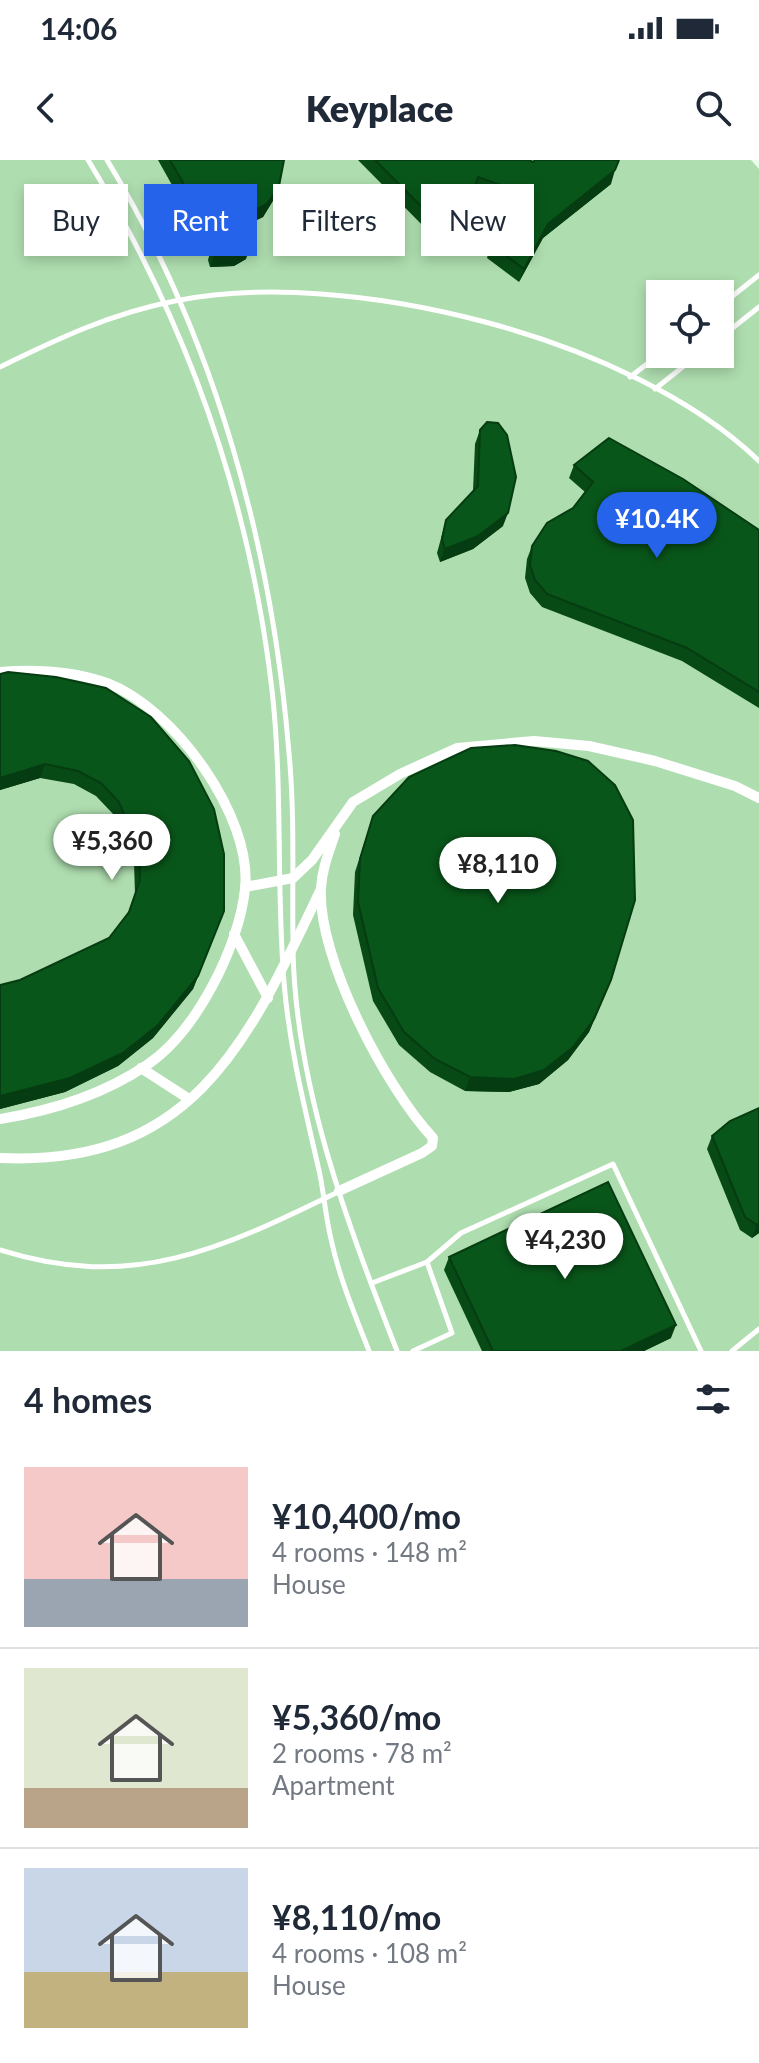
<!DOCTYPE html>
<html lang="en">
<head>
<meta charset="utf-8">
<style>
  body { margin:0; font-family:Lato,sans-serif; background:#f2f2f3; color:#1f2937; height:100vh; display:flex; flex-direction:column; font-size:30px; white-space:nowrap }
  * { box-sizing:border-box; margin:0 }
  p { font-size:26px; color:#747a83 }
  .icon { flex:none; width:44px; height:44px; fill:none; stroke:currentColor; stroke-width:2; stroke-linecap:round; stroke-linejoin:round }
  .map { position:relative; height:1191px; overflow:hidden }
  .details { display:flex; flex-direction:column; background:#fff; flex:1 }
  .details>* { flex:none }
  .top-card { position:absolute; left:24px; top:24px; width:712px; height:72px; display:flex; gap:16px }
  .fabs { position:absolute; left:646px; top:120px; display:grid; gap:16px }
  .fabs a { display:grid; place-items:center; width:88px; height:88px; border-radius:0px; background:#fff; box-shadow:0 4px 12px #0003; font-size:40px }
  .price { position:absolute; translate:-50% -68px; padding:0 18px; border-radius:28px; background:#fff; color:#222; font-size:26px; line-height:52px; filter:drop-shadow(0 2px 4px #0008) }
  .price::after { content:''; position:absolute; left:50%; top:48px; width:24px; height:18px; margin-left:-12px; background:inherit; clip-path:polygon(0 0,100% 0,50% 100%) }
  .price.current { background:#2563eb; color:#fff }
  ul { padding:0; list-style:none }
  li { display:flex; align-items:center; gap:24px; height:200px; padding:0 24px }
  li+li { border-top:2px solid #e0e1e3 }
  li span { display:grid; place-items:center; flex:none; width:224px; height:160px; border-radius:0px; color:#555 }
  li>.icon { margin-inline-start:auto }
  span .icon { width:96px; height:96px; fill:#fffc; stroke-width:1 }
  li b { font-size:34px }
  h2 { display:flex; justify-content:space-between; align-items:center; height:96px; padding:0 24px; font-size:34px }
  .pill { padding:0 28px; border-radius:0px; background:#fff; box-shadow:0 4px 12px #0003; font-size:28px; line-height:72px }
  .pill.current { background:#2563eb; color:#fff }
  .status { display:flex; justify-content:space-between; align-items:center; height:56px; padding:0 40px; background:#fff; direction:ltr }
  .status svg { height:22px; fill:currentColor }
  header { display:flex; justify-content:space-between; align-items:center; height:104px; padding:0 24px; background:#fff; font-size:36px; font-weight:800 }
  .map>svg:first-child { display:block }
  .green { fill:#aeddaf; fill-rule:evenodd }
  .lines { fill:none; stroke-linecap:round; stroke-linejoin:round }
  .lane { stroke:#fff; stroke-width:5 }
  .street { stroke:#fff; stroke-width:10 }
  .wall { fill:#084a16 }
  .shaded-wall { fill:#063c12 }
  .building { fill:#09561a; stroke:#063c12; stroke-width:2 }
</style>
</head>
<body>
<div class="status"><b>14:06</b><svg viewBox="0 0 49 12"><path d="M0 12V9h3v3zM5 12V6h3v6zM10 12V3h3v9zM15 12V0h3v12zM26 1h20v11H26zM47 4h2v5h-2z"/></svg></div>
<header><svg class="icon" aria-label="back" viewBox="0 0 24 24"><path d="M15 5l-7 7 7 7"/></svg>Keyplace<svg class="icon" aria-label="search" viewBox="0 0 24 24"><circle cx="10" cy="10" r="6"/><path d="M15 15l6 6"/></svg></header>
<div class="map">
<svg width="759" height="1191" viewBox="0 0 759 1191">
  <rect width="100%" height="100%" fill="#ebfdeb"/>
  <path class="green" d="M0 0H751L759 9V1191H0ZM660 134H720V194H660Z"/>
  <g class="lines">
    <g class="lane">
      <path d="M88 0C187 162 250 341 272 530 283 628 276 725 284 822 289 885 304 945 318 1006 324 1030 325 1055 331 1079 339 1117 355 1155 369 1191"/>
      <path d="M107 0C215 178 272 386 289 593 295 656 292 719 293 781"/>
      <polyline points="720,146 759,115"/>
      <polyline points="720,178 759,147"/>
      <path d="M0 207C57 179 112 153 175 141 347 106 633 178 759 301"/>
      <polyline points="630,217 660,194"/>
      <polyline points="655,229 699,194"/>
      <path d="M293 791C296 929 348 1065 397 1191"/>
      <path d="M0 1090C132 1132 221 1089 338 1032"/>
      <polyline points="372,1123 427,1102 461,1073 613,1004 701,1191"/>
      <polyline points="413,1191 452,1173 427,1102"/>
      <polyline points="732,1191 759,1169"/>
    </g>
    <g class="street">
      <path d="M0 512C36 509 72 511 107 523 174 548 253 657 245 729 239 787 196 872 147 905 104 934 50 951 0 959"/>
      <path d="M335 674C329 692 322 709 321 728 317 797 386 928 433 978L432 986 422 993 339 1031"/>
      <polyline points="245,727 293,718 312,700 353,642 400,614 457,588 534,581 589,586 655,601 735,626 759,638"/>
      <polyline points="234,774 268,838"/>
      <polyline points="141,908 189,939"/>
      <path d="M0 998C193 1007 248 882 320 731"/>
    </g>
  </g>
  <g class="wall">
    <polygon points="158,0 284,0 274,39 263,57 248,64 240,65 246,99 234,106 210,107 208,100 210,93"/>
    <polygon points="358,0 529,0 611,24 543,78 519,122 487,98 504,41 474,30 459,73 442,80 434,77"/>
    <polygon points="480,270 503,366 473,389 440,402 437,393 446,360 473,331 475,284"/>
    <polygon points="574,305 759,370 759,548 682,501 542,447 530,433 525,418 527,399 532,386 573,348 585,332 569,318"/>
    <polygon points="0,514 189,601 219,764 193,829 153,878 118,906 65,932 0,949 0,825 20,820 109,778 128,753 135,734 134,703 114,655 96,636 74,624 40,618 0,630"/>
    <polygon points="373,656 606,833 589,872 568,900 539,924 509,932 465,931 430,912 399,885 373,841 353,755 355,712"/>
    <polygon points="759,948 759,1073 752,1078 740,1070 707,989 712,976"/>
    <polygon points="449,1097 671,1178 644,1191 482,1191 444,1110"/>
  </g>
  <g class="shaded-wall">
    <polygon points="615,10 611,24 543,78 519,122 524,109 548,64"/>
    <polygon points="279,26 274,39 263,57 248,64 229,66 234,52"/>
    <polygon points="464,60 459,73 442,80 447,67"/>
    <polygon points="251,86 246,99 234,106 210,107 215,94"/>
    <polygon points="508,353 503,366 473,389 440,402 445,389"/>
    <polygon points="45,604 40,618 0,630 0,618"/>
    <polygon points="224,751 193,829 153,878 118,906 65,932 0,949 0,936"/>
    <polygon points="611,820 589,872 568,900 539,924 509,932 465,931 470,917"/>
    <polygon points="759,1063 759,1073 752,1078 757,1065"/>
    <polygon points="676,1165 671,1178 644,1191 621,1191"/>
  </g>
  <g class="building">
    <polygon points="170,0 284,0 279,26 267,44 253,51 234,52 251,86 239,93 215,94 212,87 218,84"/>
    <polygon points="375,0 529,0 533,2 535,0 619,0 615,10 548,64 524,109 492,85 509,28 478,17 464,60 447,67 439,64"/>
    <polygon points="487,262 498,263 507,275 516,317 508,353 478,376 445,389 442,379 446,360 478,326 480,270"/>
    <polygon points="609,278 683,319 759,370 759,532 687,488 547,434 535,420 530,405 532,386 547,363 573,348 593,322 574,305"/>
    <polygon points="8,512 56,517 106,528 151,557 189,601 214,649 224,694 224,751 198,816 158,865 123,893 70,918 0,936 0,825 20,820 109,778 129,752 140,720 139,690 119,642 101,623 78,611 45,604 0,618 0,514"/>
    <polygon points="515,585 556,591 588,601 615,625 633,660 635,740 611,820 594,859 573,887 544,910 514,919 470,917 435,899 404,872 378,828 358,742 360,699 373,656 409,617 471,588"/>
    <polygon points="759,948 759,1063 757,1065 745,1057 712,976 730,961"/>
    <polygon points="608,1022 676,1165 621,1191 493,1191 449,1097"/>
  </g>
</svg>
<div class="fabs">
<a><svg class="icon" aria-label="locate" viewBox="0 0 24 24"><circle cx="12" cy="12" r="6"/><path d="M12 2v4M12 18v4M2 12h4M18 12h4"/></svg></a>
</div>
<b class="price current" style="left:657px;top:400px">¥10.4K</b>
<b class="price" style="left:112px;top:722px">¥5,360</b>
<b class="price" style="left:498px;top:745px">¥8,110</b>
<b class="price" style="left:565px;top:1121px">¥4,230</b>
<div class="top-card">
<a class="pill">Buy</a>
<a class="pill current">Rent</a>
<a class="pill">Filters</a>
<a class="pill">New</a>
</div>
</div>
<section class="details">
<h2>4 homes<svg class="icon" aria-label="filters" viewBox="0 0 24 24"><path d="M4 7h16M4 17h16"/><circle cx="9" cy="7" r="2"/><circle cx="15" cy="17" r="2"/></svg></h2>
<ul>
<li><span style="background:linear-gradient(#f6c9c9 70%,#9aa5b1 0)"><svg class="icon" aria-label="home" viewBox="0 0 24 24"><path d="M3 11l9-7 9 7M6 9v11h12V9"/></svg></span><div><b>¥10,400/mo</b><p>4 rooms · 148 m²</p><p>House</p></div></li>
<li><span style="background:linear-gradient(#dfe7d0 75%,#b9a48a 0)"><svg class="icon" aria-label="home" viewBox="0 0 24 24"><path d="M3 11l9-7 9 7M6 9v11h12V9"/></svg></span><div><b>¥5,360/mo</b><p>2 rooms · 78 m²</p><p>Apartment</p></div></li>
<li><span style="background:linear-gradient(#c9d6e8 65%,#c2b280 0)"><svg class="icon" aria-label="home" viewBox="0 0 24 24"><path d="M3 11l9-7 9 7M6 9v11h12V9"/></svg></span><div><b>¥8,110/mo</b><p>4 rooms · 108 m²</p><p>House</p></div></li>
</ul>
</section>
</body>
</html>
